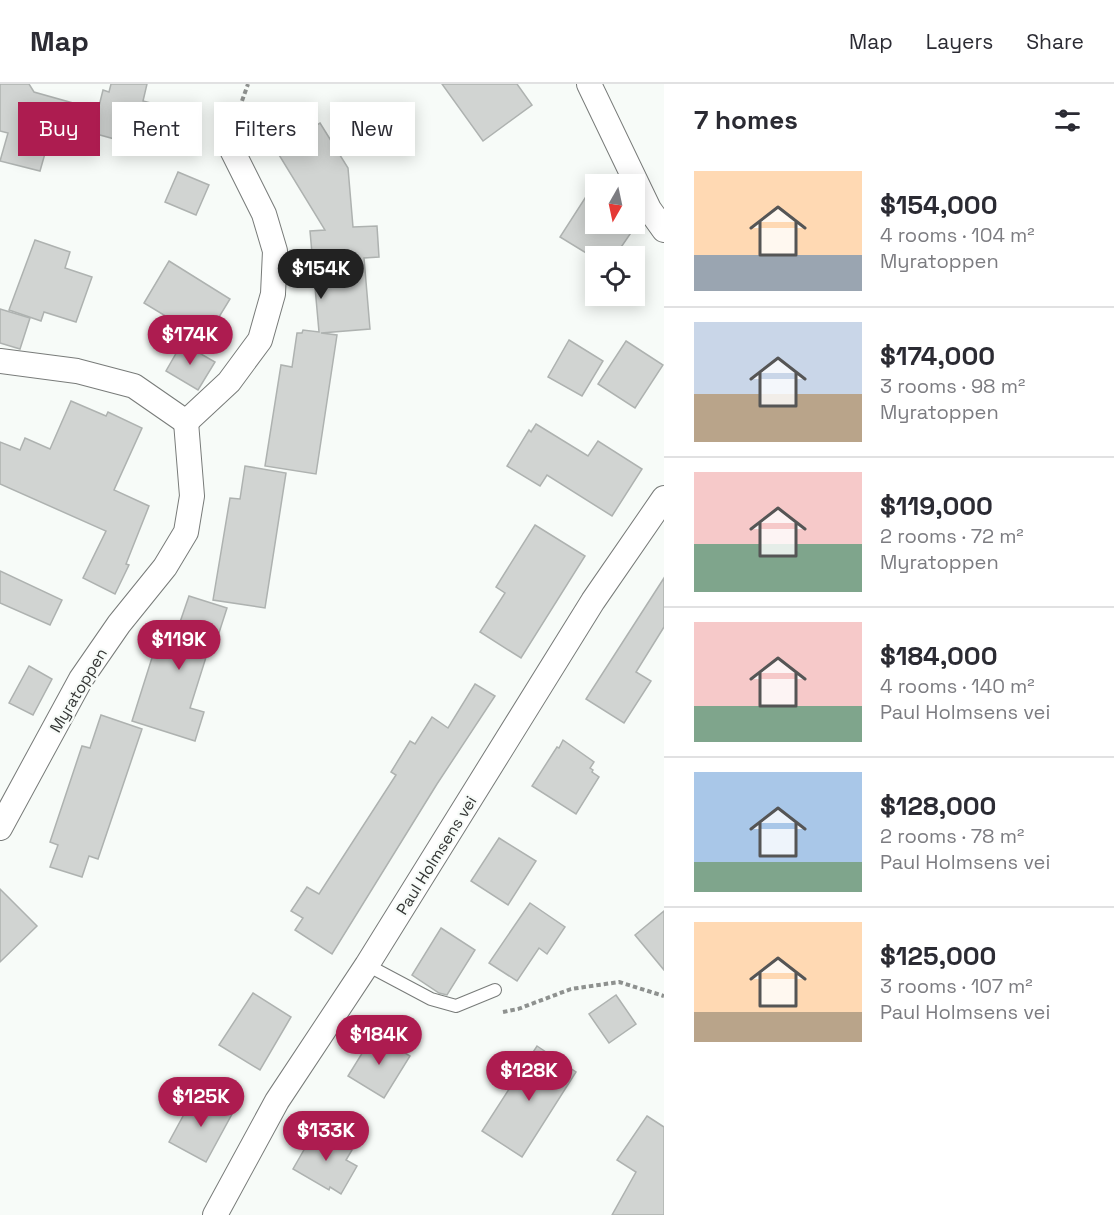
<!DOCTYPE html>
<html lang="en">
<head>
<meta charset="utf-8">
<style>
  body { margin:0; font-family:"Space Grotesk",sans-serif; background:#f7f7f7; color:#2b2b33; height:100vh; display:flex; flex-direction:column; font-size:22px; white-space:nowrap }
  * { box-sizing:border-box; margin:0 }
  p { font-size:20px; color:#7c7c81 }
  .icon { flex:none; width:33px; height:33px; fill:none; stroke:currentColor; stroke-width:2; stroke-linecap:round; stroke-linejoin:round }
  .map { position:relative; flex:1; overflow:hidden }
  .side { display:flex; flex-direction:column; background:#fff; width:450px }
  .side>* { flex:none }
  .banner { position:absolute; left:18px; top:18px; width:555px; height:54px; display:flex; gap:12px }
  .needle { width:39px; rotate:189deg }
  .controls { position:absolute; left:585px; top:90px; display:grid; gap:12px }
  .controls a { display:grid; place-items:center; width:60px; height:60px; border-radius:0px; background:#fff; box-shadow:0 3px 15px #0003; font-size:30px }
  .price { position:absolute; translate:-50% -51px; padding:0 14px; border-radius:21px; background:#ad1c50; color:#fff; font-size:20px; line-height:39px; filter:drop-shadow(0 2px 3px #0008) }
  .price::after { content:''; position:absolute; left:50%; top:36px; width:18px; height:14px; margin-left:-9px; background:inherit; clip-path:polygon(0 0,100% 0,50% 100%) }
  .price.on { background:#222; color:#fff }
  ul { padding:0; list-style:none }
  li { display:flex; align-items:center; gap:18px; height:150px; padding:0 30px }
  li+li { border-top:2px solid #e1e1e2 }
  li span { display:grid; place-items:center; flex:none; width:168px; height:120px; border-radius:0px; color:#555 }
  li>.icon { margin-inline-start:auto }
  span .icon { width:72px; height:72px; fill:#fffc; stroke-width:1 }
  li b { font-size:26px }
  h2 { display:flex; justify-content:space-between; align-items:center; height:72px; padding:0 30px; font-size:26px }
  .chip { padding:0 21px; border-radius:0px; background:#fff; box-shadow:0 3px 15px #0003; font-size:21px; line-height:54px }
  .chip.on { background:#ad1c50; color:#fff }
  header { display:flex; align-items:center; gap:36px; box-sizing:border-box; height:84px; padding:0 30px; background:#fff; border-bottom:2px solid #e1e1e2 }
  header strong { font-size:28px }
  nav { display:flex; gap:33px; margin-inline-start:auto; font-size:21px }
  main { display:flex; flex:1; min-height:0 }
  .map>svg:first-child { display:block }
  .building { fill:#d1d4d2; stroke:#aeb2b0; stroke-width:1.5 }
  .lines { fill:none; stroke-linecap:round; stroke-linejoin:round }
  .service-casing { stroke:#787b79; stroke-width:14 }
  .minor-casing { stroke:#787b79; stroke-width:26 }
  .path { stroke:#8e918f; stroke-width:4; stroke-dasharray:4.5 3; stroke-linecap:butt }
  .service { stroke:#fff; stroke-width:12 }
  .minor { stroke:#fff; stroke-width:24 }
  .labels { text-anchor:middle; stroke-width:4.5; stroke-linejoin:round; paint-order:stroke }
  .street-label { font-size:16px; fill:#343635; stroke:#f7fbf8 }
</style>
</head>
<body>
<header>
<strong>Map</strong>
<nav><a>Map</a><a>Layers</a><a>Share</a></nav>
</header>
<main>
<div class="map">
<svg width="664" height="1131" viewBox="0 0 664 1131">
  <rect width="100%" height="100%" fill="#f7fbf8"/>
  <g class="building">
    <polygon points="0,0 29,0 34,8 98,26 103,6 109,8 111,0 147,0 143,17 170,24 158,67 60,40 55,61 48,59 40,87 0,77 8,49 0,47"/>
    <polygon points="442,0 517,0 532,21 483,57"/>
    <polygon points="320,39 348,84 353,143 377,142 379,173 364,174 370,245 321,249 337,251 316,390 265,382 281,281 292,283 297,249 302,249 303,246 319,248 310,147 325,146 276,66"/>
    <polygon points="178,88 209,101 196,131 165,118"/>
    <polygon points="596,97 596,140 637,140 615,172 591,172 560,153"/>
    <polygon points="35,156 70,168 65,184 92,193 76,238 44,228 41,237 9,226"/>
    <polygon points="169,177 230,215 205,256 144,219"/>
    <polygon points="0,225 30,234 20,265 0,259"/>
    <polygon points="569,256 603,277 582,312 548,293"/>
    <polygon points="626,257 663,281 635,324 598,300"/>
    <polygon points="182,259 215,278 198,306 166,287"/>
    <polygon points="71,317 106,332 108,328 142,344 114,406 149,422 126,480 129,481 115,510 83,494 106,447 0,400 0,358 20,366 25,354 50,365"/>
    <polygon points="536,340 588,372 598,357 642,385 612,432 547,391 540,402 507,382 529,346 531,348"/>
    <polygon points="245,382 286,389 265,524 213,516 230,414 240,415"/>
    <polygon points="535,441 585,472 521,574 480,548 505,509 496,503"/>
    <polygon points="0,487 62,516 50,541 0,519"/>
    <polygon points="664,494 664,543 636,588 651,597 624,639 586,615"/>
    <polygon points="189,512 227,524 218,552 213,551 190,624 204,628 195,657 132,637 163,539 178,544"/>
    <polygon points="29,582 52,595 33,631 9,619"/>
    <polygon points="475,600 495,612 437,700 332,870 295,846 303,834 291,827 307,803 319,810 396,691 391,688 410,657 415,660 432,633 448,644"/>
    <polygon points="101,631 142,645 98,775 89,772 82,793 50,783 58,761 50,758 82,662 90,664"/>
    <polygon points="563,656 594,678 590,684 593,686 592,688 599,693 576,730 532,702 557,663 559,664"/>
    <polygon points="499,754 536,777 508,821 471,797"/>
    <polygon points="0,805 37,842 0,878"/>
    <polygon points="530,819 565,843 547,870 539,864 517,897 489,879"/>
    <polygon points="664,827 664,886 635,851"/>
    <polygon points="441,844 475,866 447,911 439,909 412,891"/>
    <polygon points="253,909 291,933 260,986 219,961"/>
    <polygon points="616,911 636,940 609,959 589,930"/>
    <polygon points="374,950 410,972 384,1014 348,992"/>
    <polygon points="537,962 576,988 522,1073 482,1047"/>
    <polygon points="195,1010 232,1030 206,1078 169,1058"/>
    <polygon points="647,1032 664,1043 664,1131 612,1131 636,1088 617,1076"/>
    <polygon points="316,1045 352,1066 346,1076 357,1082 341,1110 330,1103 329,1106 293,1085"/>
  </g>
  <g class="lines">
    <g class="service-casing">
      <polyline id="service" points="367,881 431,915 456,922 495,906"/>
    </g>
    <g class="minor-casing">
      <g id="minor">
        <polyline points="589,0 649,125 664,146"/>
        <polyline points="0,277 77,287 134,302 186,338"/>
        <polyline points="186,338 229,298 260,256 273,210 275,167 264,130 228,58"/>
        <polyline points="0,744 81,595 119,540 165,483 186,448 192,412 186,338"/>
        <polyline points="215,1131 277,1017 367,881 593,517 664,414"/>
      </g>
    </g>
    <g class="path">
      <polyline points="237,31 248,0"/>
      <polyline points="503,928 518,925 571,905 619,898 664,912"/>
    </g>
    <use href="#service" class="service"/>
    <use href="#minor" class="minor"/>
  </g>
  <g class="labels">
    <g class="street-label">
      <text transform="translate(78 606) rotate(-59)" y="6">Myratoppen</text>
      <text transform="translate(436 771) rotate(-58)" y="6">Paul Holmsens vei</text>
    </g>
  </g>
</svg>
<div class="controls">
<a><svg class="needle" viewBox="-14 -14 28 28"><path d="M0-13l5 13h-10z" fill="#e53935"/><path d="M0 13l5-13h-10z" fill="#7c7c81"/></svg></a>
<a><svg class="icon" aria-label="locate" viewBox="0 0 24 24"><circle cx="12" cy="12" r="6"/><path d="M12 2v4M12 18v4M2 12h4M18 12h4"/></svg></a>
</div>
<b class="price on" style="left:321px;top:216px">$154K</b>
<b class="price" style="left:190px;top:282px">$174K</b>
<b class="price" style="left:179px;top:587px">$119K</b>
<b class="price" style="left:379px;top:982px">$184K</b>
<b class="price" style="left:529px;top:1018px">$128K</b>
<b class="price" style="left:201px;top:1044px">$125K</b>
<b class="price" style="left:326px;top:1078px">$133K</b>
<div class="banner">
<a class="chip on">Buy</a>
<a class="chip">Rent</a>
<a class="chip">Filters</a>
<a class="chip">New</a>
</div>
</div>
<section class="side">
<h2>7 homes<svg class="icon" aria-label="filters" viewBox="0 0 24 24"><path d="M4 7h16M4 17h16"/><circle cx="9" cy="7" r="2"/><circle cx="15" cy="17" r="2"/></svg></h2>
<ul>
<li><span style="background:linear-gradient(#ffd9b3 70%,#9aa5b1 0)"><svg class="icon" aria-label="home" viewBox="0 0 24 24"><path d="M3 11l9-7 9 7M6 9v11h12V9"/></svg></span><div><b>$154,000</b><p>4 rooms · 104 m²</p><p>Myratoppen</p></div></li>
<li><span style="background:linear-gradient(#c9d6e8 60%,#b9a48a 0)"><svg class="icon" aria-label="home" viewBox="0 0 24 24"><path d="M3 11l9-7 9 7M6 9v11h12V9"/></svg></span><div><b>$174,000</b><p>3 rooms · 98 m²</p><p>Myratoppen</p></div></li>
<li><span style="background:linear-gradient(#f6c9c9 60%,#7fa58c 0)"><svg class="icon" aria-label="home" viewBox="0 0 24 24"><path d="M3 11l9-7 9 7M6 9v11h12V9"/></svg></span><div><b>$119,000</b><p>2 rooms · 72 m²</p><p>Myratoppen</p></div></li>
<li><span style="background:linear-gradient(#f6c9c9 70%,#7fa58c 0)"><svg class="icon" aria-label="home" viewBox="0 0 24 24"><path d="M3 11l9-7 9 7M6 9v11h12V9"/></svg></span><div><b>$184,000</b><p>4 rooms · 140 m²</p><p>Paul Holmsens vei</p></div></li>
<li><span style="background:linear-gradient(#a9c7e8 75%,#7fa58c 0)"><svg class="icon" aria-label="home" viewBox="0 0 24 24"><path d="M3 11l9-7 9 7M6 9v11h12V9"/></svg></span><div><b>$128,000</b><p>2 rooms · 78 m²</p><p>Paul Holmsens vei</p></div></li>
<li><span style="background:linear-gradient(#ffd9b3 75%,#b9a48a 0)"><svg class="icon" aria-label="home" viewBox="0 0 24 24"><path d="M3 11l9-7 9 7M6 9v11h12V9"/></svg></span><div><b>$125,000</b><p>3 rooms · 107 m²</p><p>Paul Holmsens vei</p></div></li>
</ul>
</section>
</main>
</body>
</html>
